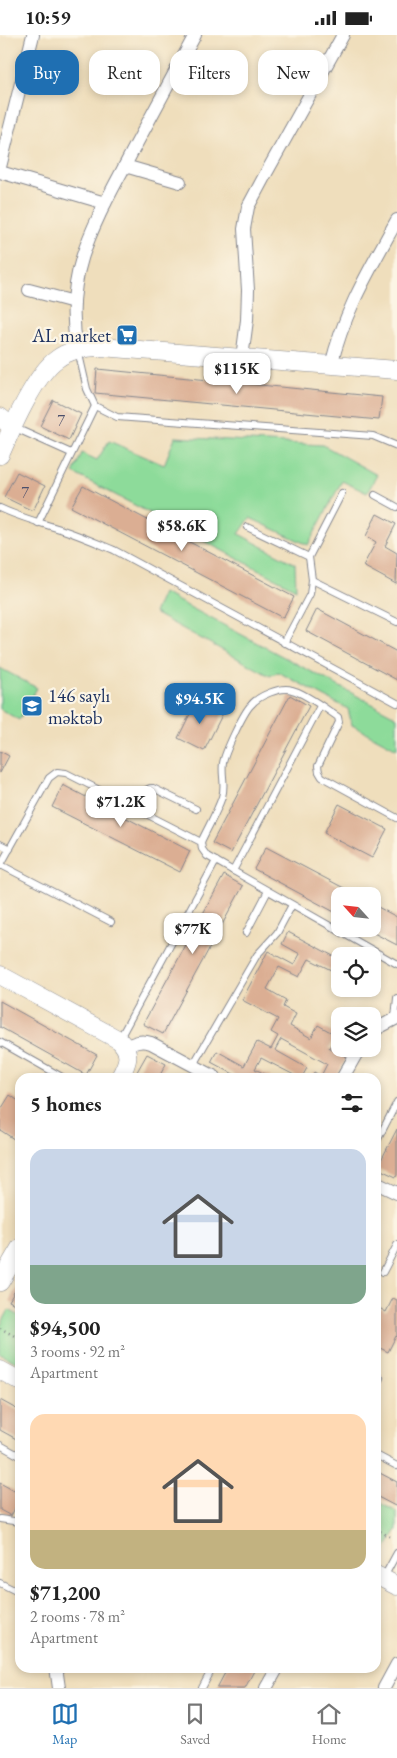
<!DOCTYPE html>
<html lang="en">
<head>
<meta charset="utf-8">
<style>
  body { margin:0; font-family:"EB Garamond",serif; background:#f6f6f6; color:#222; height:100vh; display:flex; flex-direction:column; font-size:19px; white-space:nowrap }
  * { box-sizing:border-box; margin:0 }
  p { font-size:16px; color:#767676 }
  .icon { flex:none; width:28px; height:28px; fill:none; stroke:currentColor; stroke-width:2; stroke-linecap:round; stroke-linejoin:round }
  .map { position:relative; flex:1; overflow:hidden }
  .side { position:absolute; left:15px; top:1038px; width:366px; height:600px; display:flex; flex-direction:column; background:#fff; border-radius:15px; box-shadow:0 2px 8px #0003 }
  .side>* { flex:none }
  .guide { position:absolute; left:15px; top:15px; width:368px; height:45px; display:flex; gap:10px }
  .needle { width:32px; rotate:297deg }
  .buttons { position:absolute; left:331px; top:852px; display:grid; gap:10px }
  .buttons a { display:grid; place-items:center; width:50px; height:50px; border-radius:10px; background:#fff; box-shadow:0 2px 8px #0003; font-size:25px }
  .price { position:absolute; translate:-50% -42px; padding:0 11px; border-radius:10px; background:#fff; color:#222; font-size:16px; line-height:32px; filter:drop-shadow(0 1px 2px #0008) }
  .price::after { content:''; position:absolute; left:50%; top:30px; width:15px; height:11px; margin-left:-8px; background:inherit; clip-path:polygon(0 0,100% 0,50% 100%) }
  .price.on { background:#1f6fb2; color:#fff }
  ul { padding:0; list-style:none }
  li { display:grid; align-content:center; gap:10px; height:265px; padding:0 15px }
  li span { display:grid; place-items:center; height:155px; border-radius:15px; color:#555 }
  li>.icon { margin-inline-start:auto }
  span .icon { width:90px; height:90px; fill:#fffc; stroke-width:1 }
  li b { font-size:21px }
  h2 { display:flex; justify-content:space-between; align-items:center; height:60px; padding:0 15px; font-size:21px }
  .tag { padding:0 18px; border-radius:15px; background:#fff; box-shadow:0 2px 8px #0003; font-size:18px; line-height:45px }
  .tag.on { background:#1f6fb2; color:#fff }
  .status { display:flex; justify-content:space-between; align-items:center; height:35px; padding:0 25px; background:#fff; direction:ltr }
  .status svg { height:14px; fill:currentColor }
  .menu { display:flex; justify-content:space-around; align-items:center; height:70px; border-top:1px solid #e0e0e0; background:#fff; font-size:14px; color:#767676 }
  .menu a { display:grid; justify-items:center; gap:2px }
  .menu .on { color:#1f6fb2 }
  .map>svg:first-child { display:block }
  .green { fill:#8ddb9a; stroke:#54857c }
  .building { fill:#dbae93 }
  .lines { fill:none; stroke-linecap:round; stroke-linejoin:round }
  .lane-casing { stroke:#85868d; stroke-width:8 }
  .street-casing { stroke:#85868d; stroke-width:14 }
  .secondary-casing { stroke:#85868d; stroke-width:19 }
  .path { stroke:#85868d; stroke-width:2.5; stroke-dasharray:1 4; stroke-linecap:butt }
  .lane { stroke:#fff; stroke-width:6 }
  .street { stroke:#fff; stroke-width:12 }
  .secondary { stroke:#fff; stroke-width:18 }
  .labels { text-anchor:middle; stroke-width:4.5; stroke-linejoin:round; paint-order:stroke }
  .number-label { font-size:16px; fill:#4b4f6b }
  .poi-label { font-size:19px; fill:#1b2f5e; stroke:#fcf5e5; text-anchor:end }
</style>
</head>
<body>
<div class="status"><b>10:59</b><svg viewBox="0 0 49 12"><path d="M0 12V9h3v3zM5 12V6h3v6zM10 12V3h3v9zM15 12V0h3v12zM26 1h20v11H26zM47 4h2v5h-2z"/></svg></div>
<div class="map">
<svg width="397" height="1653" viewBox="0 0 397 1653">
  <rect width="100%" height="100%" fill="#fcf5e5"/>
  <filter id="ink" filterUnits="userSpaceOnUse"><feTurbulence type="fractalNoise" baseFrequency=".02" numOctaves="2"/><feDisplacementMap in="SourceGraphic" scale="10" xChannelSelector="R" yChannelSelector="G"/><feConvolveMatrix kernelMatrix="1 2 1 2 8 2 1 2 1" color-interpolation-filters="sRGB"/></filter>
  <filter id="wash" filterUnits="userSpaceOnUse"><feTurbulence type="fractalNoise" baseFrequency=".0096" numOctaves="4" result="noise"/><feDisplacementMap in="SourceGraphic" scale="20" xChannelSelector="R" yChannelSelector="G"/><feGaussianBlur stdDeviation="1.12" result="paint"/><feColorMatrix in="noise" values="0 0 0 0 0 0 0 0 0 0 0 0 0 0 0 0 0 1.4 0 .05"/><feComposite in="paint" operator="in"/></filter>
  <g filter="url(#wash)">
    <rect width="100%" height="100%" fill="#efdebc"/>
    <g class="green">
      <polygon points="175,402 323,410 377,440 367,458 342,446 308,510 250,483 239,499 295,529 296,554 73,438 82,418 97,425 109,406 164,430"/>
      <polygon points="163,558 397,682 397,714 352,690 348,674 278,637 270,641 154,578"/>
      <polygon points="0,633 37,653 19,685 0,674"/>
      <polygon points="9,1275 20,1281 20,1329 0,1319 0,1291"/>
      <polygon points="376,1466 397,1477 397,1494 381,1524 376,1522"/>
    </g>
    <g id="blocks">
      <g class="building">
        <polygon points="97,334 382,362 379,385 95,358"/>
        <polygon points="53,365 81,379 69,405 40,391"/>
        <polygon points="17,437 45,451 33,476 4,462"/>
        <polygon points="83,451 294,562 283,583 71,472"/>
        <polygon points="377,479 396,489 385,511 397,518 396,549 363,531 376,507 366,501"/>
        <polygon points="317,574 397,617 397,645 306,596"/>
        <polygon points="290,660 309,671 231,818 212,808"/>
        <polygon points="197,665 223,678 204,716 178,703"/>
        <polygon points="0,716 9,721 0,738"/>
        <polygon points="63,750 190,816 180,837 52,772"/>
        <polygon points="339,769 387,794 372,823 324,798"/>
        <polygon points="266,812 359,861 340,861 340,880 254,834"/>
        <polygon points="224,840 243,851 163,999 143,989"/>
        <polygon points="372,869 397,882 397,910 366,894 372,894"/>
        <polygon points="288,897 337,923 331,935 309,924 299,942 279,932 267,954 286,965 283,972 296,979 290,991 311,1003 318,990 336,1000 329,1013 347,1022 336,1042 312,1042 314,1037 321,1041 327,1029 281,1004 275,1015 307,1033 302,1042 298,1042 261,1023 255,1034 271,1042 239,1042 211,1027 217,1016 244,1031 257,1007 271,1014 278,1001 271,997 278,984 242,965 268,916 294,930 300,919 282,909"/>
        <polygon points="0,966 97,1020 86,1040 0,992"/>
        <polygon points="147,1019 166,1029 159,1042 134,1042"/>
        <polygon points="10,1060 20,1067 20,1108 0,1095 0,1076"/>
        <polygon points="397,1094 397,1140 396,1142 377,1133"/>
        <polygon points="20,1247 20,1272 9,1266"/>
        <polygon points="393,1263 397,1265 397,1302 396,1301 388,1317 376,1311 376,1271 386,1277"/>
        <polygon points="0,1365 20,1376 20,1406 0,1395"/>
        <polygon points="376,1436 397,1447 397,1472 376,1461"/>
        <polygon points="0,1448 20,1459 20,1463 11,1481 0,1475"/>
        <polygon points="228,1632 256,1632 245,1653 217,1653"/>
      </g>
    </g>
  </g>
  <g filter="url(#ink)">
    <use href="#blocks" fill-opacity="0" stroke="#85868d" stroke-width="1"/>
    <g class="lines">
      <g class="lane-casing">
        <g id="lane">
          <polyline points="78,315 87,354 95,371 117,382 373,401 397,411"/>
          <polyline points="13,392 71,418"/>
          <polyline points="375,460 397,472"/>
          <path d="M0 473C21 483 42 488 63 495 81 501 97 508 114 515L397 668"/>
          <polyline points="38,488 95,371"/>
          <polyline points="247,492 309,522"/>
          <polyline points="312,545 397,587"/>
          <polyline points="284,608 310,559 312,545 309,522 342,458"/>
          <path d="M137 774C141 766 143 752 153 753L196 774"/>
          <path d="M201 807C208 792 217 777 222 762 226 750 221 739 223 728 225 717 243 678 251 670 258 661 281 651 292 655 305 658 326 674 338 682L339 687 318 731 319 737 322 742 397 783"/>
          <polyline points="0,809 10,814"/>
          <polyline points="1,830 111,887"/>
          <polyline points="0,831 49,743 57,737 66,738 201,807 202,814 207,821 397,929"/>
          <polyline points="233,836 320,671"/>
          <polyline points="246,898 268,856"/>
          <polyline points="395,983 397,963"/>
          <polyline points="120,1003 216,826"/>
          <polyline points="0,1007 62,1042"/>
          <polyline points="193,1030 257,920 277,898 292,870"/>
          <polyline points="376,1108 397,1067"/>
          <polyline points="383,1237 397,1210"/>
          <polyline points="376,1350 380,1343"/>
          <polyline points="0,1410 20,1421"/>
          <polyline points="376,1420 397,1431"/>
          <polyline points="0,1484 20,1487"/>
          <polyline points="384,1542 397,1518"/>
          <polyline points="0,1548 20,1558"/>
          <polyline points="202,1653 213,1632"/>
        </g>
      </g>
      <g class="street-casing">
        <g id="street">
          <polyline points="125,131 180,147"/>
          <polyline points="0,132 33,0"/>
          <polyline points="0,137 105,168"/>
          <polyline points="29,255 74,267"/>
          <path d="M77 313C62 236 98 183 132 117 153 78 174 39 195 0"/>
          <polyline points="242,323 247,285 248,255 244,194 248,172 264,142 343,0"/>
          <path d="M331 331C344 276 370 234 397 185"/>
          <polyline points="372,996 397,983"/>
          <path d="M126 1012C135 1007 141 1005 151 1008L215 1042"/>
          <polyline points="343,1042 359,1014"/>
          <polyline points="376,1148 397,1158"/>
          <polyline points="56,1632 59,1653"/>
          <polyline points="266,1653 278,1632"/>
          <polyline points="384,1653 397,1629"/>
        </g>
      </g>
      <g class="secondary-casing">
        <g id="secondary">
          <polyline points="0,382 12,392"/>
          <path d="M0 420C11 395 35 339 57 324 70 314 85 312 101 312L397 335"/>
          <path d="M0 940 119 1005C132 1018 128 1027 120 1042"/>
          <polyline points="0,1247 20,1213"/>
          <polyline points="0,1335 20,1346"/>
          <polyline points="376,1540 397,1551"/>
        </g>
      </g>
      <g class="path">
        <polyline points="0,1293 20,1304"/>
        <polyline points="376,1494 392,1503"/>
      </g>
      <use href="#lane" class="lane"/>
      <use href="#street" class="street"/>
      <use href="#secondary" class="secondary"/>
    </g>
  </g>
  <defs>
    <g id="supermarket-square" transform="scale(1.125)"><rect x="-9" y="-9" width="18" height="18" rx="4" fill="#1f6fb2" stroke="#fcf5e5"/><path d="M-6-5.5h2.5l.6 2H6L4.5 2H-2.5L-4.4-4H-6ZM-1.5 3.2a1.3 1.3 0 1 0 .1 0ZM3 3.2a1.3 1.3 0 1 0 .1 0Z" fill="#fff"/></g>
    <g id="school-square" transform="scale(1.125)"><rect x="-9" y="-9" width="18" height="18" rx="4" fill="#1f6fb2" stroke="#fcf5e5"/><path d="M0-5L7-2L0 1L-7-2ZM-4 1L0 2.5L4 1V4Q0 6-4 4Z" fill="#fff"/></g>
  </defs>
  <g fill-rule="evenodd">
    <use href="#supermarket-square" x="127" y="300"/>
    <use href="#school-square" x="32" y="671"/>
  </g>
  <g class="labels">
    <g class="number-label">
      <text x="61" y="391">7</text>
      <text x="25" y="463">7</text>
    </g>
    <g class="poi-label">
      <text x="111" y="307">AL market</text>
      <text x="48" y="667" text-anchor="start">146 saylı<tspan x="48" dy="22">məktəb</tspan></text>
    </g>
  </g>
</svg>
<div class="buttons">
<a><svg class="needle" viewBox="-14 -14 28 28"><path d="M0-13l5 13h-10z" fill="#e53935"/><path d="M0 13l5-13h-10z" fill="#767676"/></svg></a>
<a><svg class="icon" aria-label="locate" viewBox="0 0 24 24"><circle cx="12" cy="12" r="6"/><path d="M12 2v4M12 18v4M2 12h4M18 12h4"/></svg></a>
<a><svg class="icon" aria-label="layers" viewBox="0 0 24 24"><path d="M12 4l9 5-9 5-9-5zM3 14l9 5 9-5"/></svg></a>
</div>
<b class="price" style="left:237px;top:360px">$115K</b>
<b class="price" style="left:182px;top:517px">$58.6K</b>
<b class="price on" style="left:200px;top:690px">$94.5K</b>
<b class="price" style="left:121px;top:793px">$71.2K</b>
<b class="price" style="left:193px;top:920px">$77K</b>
<div class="guide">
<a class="tag on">Buy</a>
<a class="tag">Rent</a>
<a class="tag">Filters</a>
<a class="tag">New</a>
</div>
<section class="side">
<h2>5 homes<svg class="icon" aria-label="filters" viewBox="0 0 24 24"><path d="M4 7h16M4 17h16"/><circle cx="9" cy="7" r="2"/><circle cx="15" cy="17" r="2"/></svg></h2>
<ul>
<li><span style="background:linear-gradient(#c9d6e8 75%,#7fa58c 0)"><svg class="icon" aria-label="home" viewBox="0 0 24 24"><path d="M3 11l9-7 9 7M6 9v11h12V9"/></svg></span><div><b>$94,500</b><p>3 rooms · 92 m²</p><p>Apartment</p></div></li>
<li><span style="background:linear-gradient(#ffd9b3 75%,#c2b280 0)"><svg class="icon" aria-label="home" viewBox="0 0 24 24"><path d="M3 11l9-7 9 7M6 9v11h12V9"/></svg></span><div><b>$71,200</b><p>2 rooms · 78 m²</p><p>Apartment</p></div></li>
</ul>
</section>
</div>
<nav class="menu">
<a class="on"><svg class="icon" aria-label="map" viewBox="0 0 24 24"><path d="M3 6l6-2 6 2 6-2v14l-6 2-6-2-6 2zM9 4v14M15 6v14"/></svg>Map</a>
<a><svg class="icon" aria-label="saved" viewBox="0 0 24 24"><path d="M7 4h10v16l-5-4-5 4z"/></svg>Saved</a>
<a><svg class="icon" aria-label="home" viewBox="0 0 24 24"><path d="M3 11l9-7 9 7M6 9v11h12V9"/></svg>Home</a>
</nav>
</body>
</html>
